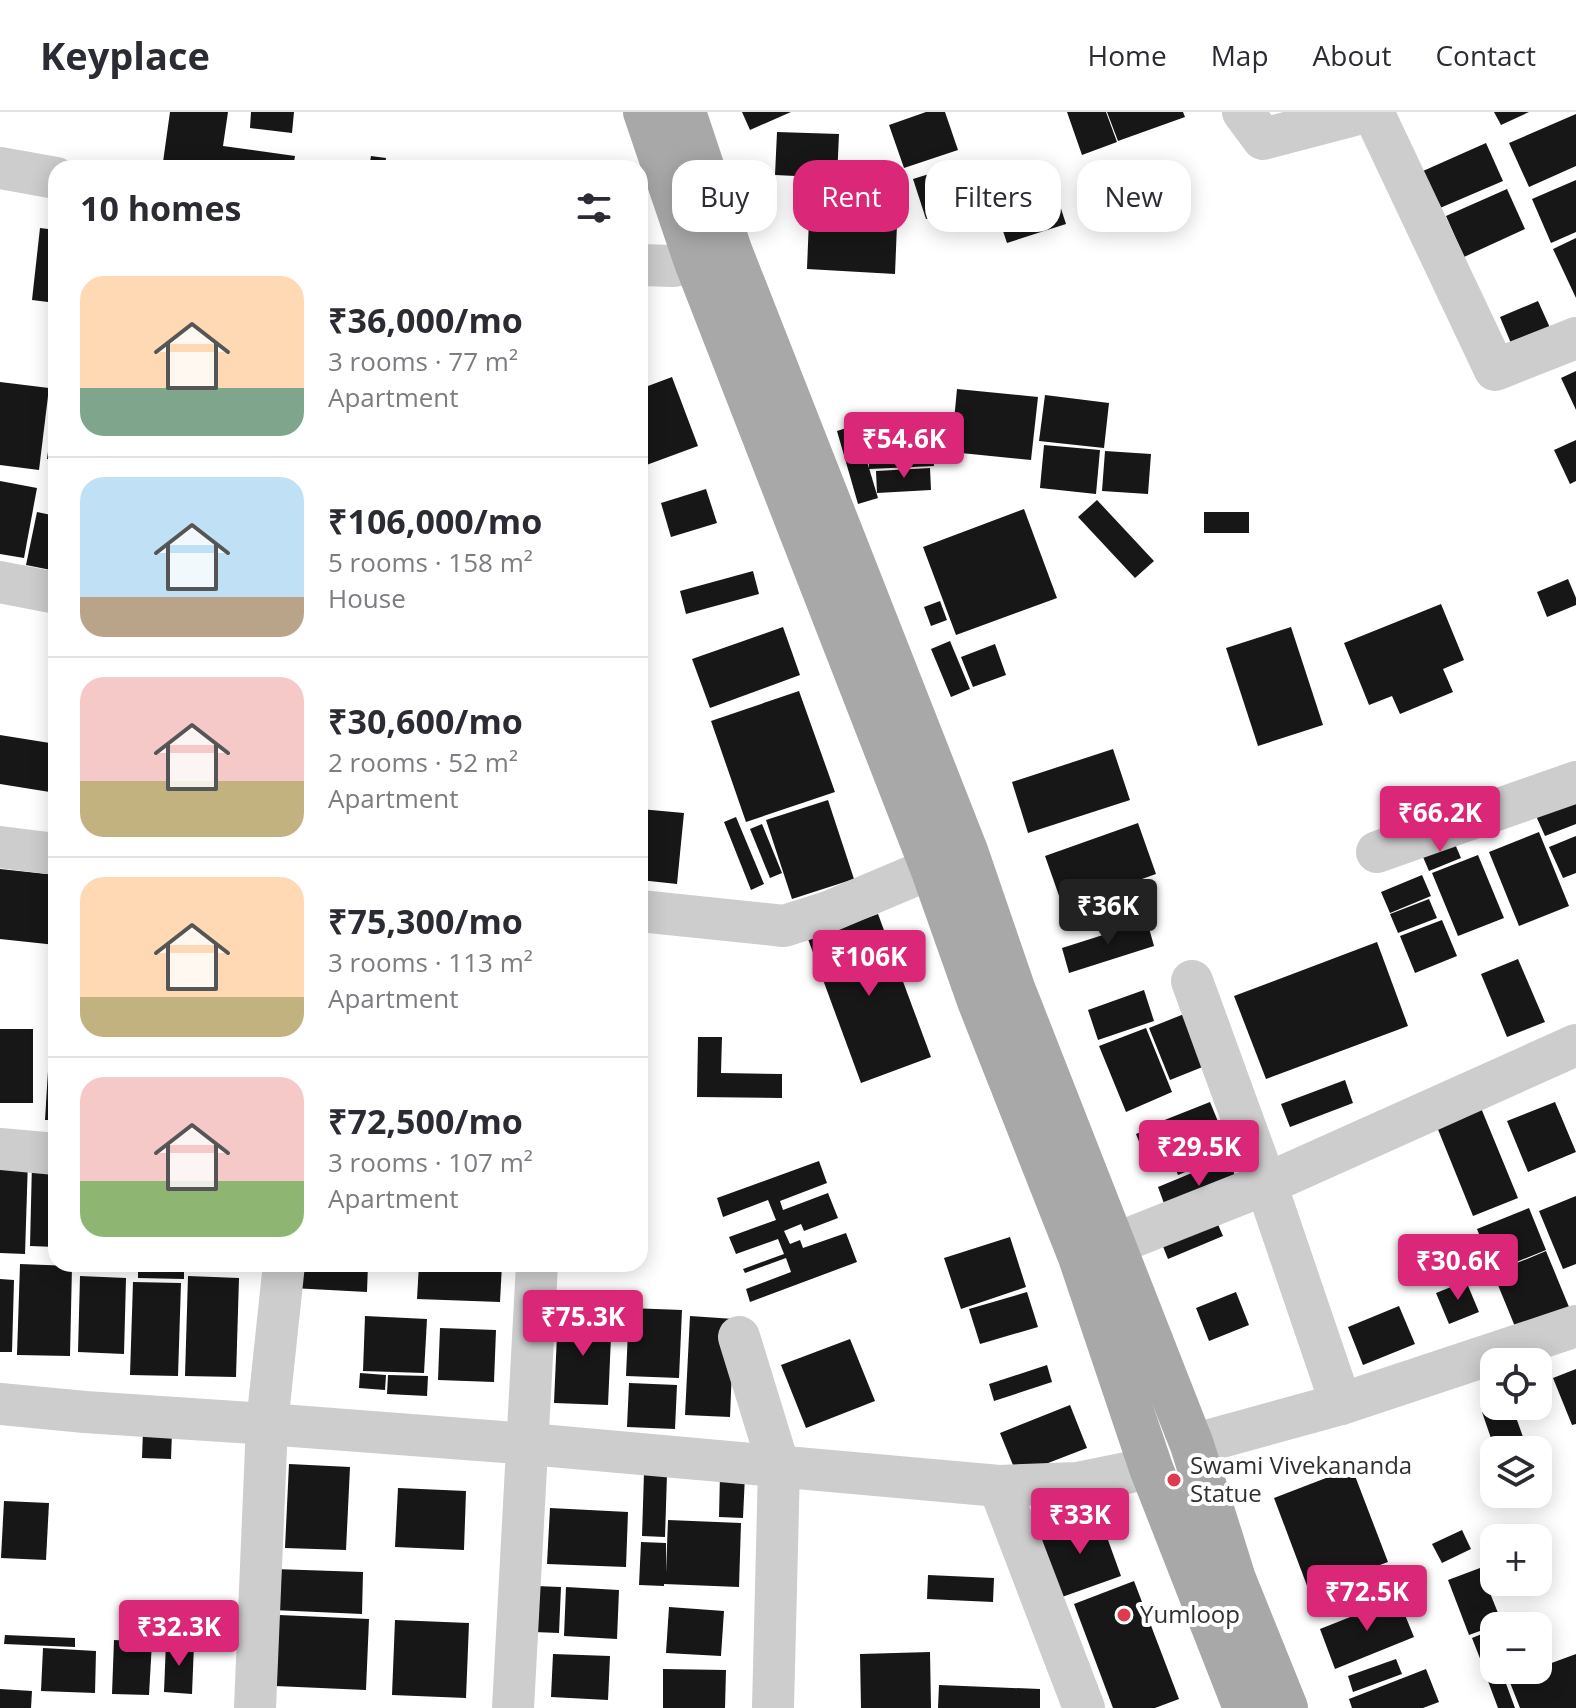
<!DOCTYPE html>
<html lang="en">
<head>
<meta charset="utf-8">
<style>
  body { margin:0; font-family:"Open Sans",sans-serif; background:#f2f2f3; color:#2b2b33; height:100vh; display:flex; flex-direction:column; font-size:30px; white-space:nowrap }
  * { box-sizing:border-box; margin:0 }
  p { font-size:26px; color:#7c7c81 }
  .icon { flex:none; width:44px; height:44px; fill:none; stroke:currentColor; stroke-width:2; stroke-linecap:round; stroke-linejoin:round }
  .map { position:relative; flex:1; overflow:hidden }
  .drawer { position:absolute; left:48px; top:48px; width:600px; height:1112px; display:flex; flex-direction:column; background:#fff; border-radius:24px; box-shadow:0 4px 20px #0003 }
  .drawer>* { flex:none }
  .guide { position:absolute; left:672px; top:48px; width:760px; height:72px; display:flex; gap:16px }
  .buttons { position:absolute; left:1480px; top:1236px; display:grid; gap:16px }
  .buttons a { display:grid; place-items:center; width:72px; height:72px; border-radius:16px; background:#fff; box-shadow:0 4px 20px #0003; font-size:40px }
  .price { position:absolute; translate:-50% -68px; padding:0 18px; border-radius:8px; background:#db2777; color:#fff; font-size:26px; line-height:52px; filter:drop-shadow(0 2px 4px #0008) }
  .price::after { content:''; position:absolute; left:50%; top:48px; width:24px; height:18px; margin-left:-12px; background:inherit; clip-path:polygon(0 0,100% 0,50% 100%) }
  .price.active { background:#222; color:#fff }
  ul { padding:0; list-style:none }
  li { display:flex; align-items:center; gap:24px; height:200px; padding:0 32px }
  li+li { border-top:2px solid #e1e1e2 }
  li span { display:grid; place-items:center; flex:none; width:224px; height:160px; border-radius:24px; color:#555 }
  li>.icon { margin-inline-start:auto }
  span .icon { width:96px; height:96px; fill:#fffc; stroke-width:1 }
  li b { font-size:34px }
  h2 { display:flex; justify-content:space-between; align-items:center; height:96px; padding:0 32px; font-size:34px }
  .chip { padding:0 28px; border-radius:24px; background:#fff; box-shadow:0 4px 20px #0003; font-size:28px; line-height:72px }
  .chip.active { background:#db2777; color:#fff }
  header { display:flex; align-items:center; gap:48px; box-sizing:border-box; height:112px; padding:0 40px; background:#fff; border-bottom:2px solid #e1e1e2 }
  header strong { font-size:38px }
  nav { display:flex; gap:44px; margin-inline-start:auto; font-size:28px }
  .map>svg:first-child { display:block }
  .building { fill:#171717 }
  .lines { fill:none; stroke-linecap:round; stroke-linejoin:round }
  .minor { stroke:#cdcdcd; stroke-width:42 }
  .major { stroke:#a8a8a8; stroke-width:44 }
  .poi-dot { fill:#df3a50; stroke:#fff; stroke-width:3 }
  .labels { text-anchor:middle; stroke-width:8; stroke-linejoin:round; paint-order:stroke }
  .poi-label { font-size:24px; fill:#303030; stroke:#fff; text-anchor:start }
</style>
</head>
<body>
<header>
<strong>Keyplace</strong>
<nav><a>Home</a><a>Map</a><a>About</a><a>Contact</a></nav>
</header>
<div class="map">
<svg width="1576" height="1596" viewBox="0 0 1576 1596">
  <rect width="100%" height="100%" fill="#fff"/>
  <g class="building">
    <polygon points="170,0 228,0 223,34 295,44 293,56 204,56 163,50"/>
    <polygon points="251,0 294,0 292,21 250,16"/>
    <polygon points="742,0 791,0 750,18"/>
    <polygon points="926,0 945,0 958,38 904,56 889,13"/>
    <polygon points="1067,0 1106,0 1117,30 1082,43"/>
    <polygon points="1107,0 1183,0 1185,5 1118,29"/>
    <polygon points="1494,0 1529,0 1501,13"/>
    <polygon points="1576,2 1576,54 1529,75 1509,31"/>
    <polygon points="777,20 839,22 837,66 775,63"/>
    <polygon points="1486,31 1503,69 1440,96 1423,59"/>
    <polygon points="371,44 386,46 385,56 369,56"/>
    <polygon points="971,49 984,89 926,107 913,67"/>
    <polygon points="1051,66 1066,112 1007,131 992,86"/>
    <polygon points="1576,68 1576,120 1551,131 1532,87"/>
    <polygon points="1507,77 1525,117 1464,145 1446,104"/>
    <polygon points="809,107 897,112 895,162 807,157"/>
    <polygon points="40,116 56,118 56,191 32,188"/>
    <polygon points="1576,126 1576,186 1553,137"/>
    <polygon points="1538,189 1551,218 1513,236 1500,205"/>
    <polygon points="1576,259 1576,298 1561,266"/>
    <polygon points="672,265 698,334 641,355 640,277"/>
    <polygon points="0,270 49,276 39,358 0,353"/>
    <polygon points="957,277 1038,285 1031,348 951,340"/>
    <polygon points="1045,283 1109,291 1104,336 1039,329"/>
    <polygon points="53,302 56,302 56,348 47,347"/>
    <polygon points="856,313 878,386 858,392 837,319"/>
    <polygon points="1576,328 1576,369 1570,372 1554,338"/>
    <polygon points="1044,333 1100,338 1096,382 1040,376"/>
    <polygon points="933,338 934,354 869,357 869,341"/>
    <polygon points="1105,339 1151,342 1148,382 1102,379"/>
    <polygon points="930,356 931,378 877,381 876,359"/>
    <polygon points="0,369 37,376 24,446 0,442"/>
    <polygon points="706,377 717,411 671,425 661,391"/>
    <polygon points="1097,388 1154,449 1135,466 1078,405"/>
    <polygon points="1024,397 1057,486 956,523 923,435"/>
    <polygon points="37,400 56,404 56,459 26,453"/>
    <rect x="1204" y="400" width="45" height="21"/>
    <polygon points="753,459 759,482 686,502 680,479"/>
    <polygon points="1568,467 1576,486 1576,493 1547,505 1537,480"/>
    <polygon points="940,489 947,508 931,514 924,495"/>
    <polygon points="1441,492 1464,548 1443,557 1453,580 1400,602 1392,584 1369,593 1344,531"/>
    <polygon points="783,515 800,563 710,596 692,547"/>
    <polygon points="1291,515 1323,613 1258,634 1226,536"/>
    <polygon points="950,529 970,577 951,585 931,537"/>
    <polygon points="995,532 1006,563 973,575 961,545"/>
    <polygon points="799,579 835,680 746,710 711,609"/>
    <polygon points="0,623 56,632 56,681 0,672"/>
    <polygon points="1113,637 1130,688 1028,721 1012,670"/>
    <polygon points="1576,677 1576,712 1545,724 1532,695"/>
    <polygon points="828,688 854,767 792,787 766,708"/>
    <polygon points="640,697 684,701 677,772 640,768"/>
    <polygon points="736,705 764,772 751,778 724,710"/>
    <polygon points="1138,711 1156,762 1063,795 1045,744"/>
    <polygon points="762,712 782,761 770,766 750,717"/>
    <polygon points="1539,720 1569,794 1519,814 1489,740"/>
    <polygon points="1576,724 1576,761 1563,766 1549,735"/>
    <polygon points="1452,725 1461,746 1429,759 1420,738"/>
    <polygon points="1478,743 1504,806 1458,824 1432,761"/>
    <polygon points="0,757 56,763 56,833 0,827"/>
    <polygon points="1422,763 1431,784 1390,801 1381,780"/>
    <polygon points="1429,787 1437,806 1398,821 1390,802"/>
    <polygon points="878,802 931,945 861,971 808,827"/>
    <polygon points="1442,808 1457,844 1415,861 1400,824"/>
    <polygon points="1147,809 1154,834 1069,861 1062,836"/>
    <polygon points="1377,830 1408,914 1266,967 1234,884"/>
    <polygon points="1518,847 1545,910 1507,925 1481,862"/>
    <polygon points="1144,878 1154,909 1098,928 1088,898"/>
    <polygon points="1194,898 1215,950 1170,968 1149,916"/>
    <polygon points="1146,916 1172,980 1126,1000 1099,934"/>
    <rect x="0" y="917" width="33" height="74"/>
    <polygon points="698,925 722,925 721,961 782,962 782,986 697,985"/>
    <polygon points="49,942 56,943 56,1008 45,1008"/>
    <polygon points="1345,968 1353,991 1290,1015 1281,992"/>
    <polygon points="1210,990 1231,1041 1178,1063 1157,1011"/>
    <polygon points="1555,990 1576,1040 1528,1060 1507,1009"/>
    <polygon points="1481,996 1518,1086 1473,1104 1437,1015"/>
    <polygon points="1156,1014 1172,1052 1151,1060 1136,1022"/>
    <polygon points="1228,1046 1240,1076 1169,1105 1158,1075"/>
    <polygon points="0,1047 28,1048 25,1142 0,1141"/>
    <polygon points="819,1049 827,1071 780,1089 783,1098 828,1081 838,1106 804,1119 801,1112 784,1119 790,1132 800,1128 803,1136 846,1121 857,1150 750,1190 746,1177 791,1160 786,1146 745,1161 743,1157 784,1142 778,1127 736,1142 729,1125 776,1108 768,1088 723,1105 717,1086"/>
    <polygon points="32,1051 56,1052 56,1135 30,1134"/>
    <polygon points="1576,1084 1576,1152 1563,1157 1539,1099"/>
    <polygon points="1529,1096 1546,1138 1494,1159 1477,1117"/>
    <polygon points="1217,1110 1223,1124 1168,1147 1162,1132"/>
    <polygon points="1010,1125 1026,1175 961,1197 944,1146"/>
    <polygon points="1546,1139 1569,1195 1516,1217 1493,1161"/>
    <polygon points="20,1152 72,1154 70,1244 17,1243"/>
    <polygon points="79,1152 132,1152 132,1159 79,1157"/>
    <polygon points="138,1152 184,1152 184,1167 138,1166"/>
    <polygon points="189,1152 241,1152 241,1156 189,1155"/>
    <polygon points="293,1152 368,1152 367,1180 292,1176"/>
    <polygon points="419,1152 502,1152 500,1190 417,1187"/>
    <polygon points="80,1164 126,1166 124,1242 78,1240"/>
    <polygon points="188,1164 239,1166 236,1265 185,1264"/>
    <polygon points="0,1167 14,1168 12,1240 0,1240"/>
    <polygon points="1466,1169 1479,1200 1449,1212 1436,1181"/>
    <polygon points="133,1170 181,1171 178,1264 130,1263"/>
    <polygon points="1027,1180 1038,1215 980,1232 969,1197"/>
    <polygon points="1236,1180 1249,1213 1209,1229 1196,1196"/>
    <polygon points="1399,1194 1415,1232 1363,1253 1348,1215"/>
    <polygon points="629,1196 682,1198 679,1266 626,1264"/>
    <polygon points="558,1200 612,1202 608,1293 554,1291"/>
    <polygon points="365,1204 427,1207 424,1261 363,1259"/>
    <polygon points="690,1204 734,1207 730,1305 685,1303"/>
    <polygon points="440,1216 496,1218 494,1270 438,1268"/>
    <polygon points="850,1227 875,1289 806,1316 781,1253"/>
    <polygon points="1047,1253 1052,1270 994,1289 989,1272"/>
    <polygon points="1576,1257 1576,1312 1572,1313 1553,1266"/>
    <polygon points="360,1261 386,1263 385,1278 359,1276"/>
    <polygon points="388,1263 428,1264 427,1284 387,1282"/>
    <polygon points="629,1271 677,1273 675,1317 627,1315"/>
    <polygon points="1070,1293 1087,1336 1017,1363 1000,1321"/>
    <polygon points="1500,1294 1512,1294 1523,1325 1494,1335 1482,1300"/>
    <polygon points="143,1318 172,1320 171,1347 142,1346"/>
    <polygon points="289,1352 350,1355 346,1438 285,1436"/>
    <polygon points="1352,1356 1388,1450 1309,1479 1274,1386"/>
    <polygon points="644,1361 667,1362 665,1425 642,1424"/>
    <polygon points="720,1362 745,1363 743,1406 719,1405"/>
    <polygon points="398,1376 466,1379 464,1438 395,1435"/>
    <polygon points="4,1389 49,1391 46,1448 1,1446"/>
    <polygon points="550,1396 628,1400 626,1455 547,1452"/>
    <polygon points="1099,1403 1121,1464 1062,1485 1040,1424"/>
    <polygon points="668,1408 741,1411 739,1475 664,1472 664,1474 639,1473 641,1430 666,1431 666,1461"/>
    <polygon points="1462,1418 1471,1437 1442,1451 1432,1432"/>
    <polygon points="1480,1456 1502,1511 1469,1523 1448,1468"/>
    <polygon points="274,1457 363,1460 362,1502 272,1498"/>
    <polygon points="928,1463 994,1466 993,1490 927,1487"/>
    <polygon points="1134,1469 1179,1587 1155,1596 1113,1596 1074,1492"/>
    <polygon points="536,1474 561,1475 559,1521 534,1520"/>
    <polygon points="566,1475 619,1478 617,1527 564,1524"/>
    <polygon points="1398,1486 1414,1525 1335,1557 1320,1517"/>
    <polygon points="669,1495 724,1499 721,1544 666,1541"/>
    <polygon points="279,1503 369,1507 366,1578 275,1574"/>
    <polygon points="395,1508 469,1511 466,1586 392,1583"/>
    <polygon points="1489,1519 1494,1532 1494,1544 1481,1549 1472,1526"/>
    <polygon points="5,1523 75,1526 75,1535 4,1532"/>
    <polygon points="114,1528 152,1530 149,1583 112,1582"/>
    <polygon points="166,1530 194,1532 192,1582 164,1580"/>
    <polygon points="43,1536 96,1539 95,1581 41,1579"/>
    <polygon points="930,1540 931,1596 861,1596 860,1542"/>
    <polygon points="553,1542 610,1544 608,1588 551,1585"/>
    <polygon points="1576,1542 1576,1596 1520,1596 1509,1568 1538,1558 1538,1556"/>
    <polygon points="1396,1547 1402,1562 1353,1580 1348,1564"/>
    <polygon points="1494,1549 1494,1558 1501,1558 1515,1596 1498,1596 1482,1553"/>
    <polygon points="663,1557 726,1558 725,1596 663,1596"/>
    <polygon points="1426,1557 1439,1590 1423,1596 1352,1596 1349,1587"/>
    <polygon points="939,1573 1040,1577 1040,1596 938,1596"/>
    <polygon points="0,1577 32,1579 31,1596 0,1596"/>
  </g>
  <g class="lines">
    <g class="minor">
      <polyline points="1243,0 1263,27 1366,0"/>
      <polyline points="1373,0 1495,258 1576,226"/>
      <polyline points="0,56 56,66"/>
      <polyline points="640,153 673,154 696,150"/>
      <polyline points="0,470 56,481"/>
      <polyline points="0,735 56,742"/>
      <polyline points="1377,740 1576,670"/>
      <polyline points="640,799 784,814 828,800 932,756"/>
      <polyline points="1192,869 1266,1072 1341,1292"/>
      <polyline points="0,1037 56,1042"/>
      <polyline points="1115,1132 1266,1072 1576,933"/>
      <polyline points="739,1225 779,1355 773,1596"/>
      <polyline points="0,1292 85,1300 267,1312 284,1152"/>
      <polyline points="1192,1333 1341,1292 1576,1214"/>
      <polyline points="999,1374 1084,1596"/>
      <polyline points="255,1596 267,1312 529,1332 999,1374 1077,1371 1151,1356"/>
      <polyline points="513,1596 537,1152"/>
    </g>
    <g class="major">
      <polyline points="645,0 696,150 932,756 979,889 1080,1145 1151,1356 1245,1596"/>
      <polyline points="684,0 730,138 966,739 1013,876 1192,1333 1234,1467 1286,1596"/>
    </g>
  </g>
  <g class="poi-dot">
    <circle cx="1174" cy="1368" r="8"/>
    <circle cx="1124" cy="1503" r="8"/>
  </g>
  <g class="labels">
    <g class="poi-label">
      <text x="1190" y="1362">Swami Vivekananda<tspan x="1190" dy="28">Statue</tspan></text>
      <text x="1140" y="1511">Yumloop</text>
    </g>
  </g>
</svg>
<div class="buttons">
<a><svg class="icon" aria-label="locate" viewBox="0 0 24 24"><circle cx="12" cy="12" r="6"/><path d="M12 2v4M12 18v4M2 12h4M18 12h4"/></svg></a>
<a><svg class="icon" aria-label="layers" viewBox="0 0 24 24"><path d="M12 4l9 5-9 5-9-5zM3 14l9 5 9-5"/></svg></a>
<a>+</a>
<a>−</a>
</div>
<b class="price" style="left:904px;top:368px">₹54.6K</b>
<b class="price" style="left:1440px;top:742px">₹66.2K</b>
<b class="price active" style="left:1108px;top:835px">₹36K</b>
<b class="price" style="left:869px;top:886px">₹106K</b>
<b class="price" style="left:1199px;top:1076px">₹29.5K</b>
<b class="price" style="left:1458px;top:1190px">₹30.6K</b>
<b class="price" style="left:583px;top:1246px">₹75.3K</b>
<b class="price" style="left:1080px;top:1444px">₹33K</b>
<b class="price" style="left:1367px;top:1521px">₹72.5K</b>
<b class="price" style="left:179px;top:1556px">₹32.3K</b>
<div class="guide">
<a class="chip">Buy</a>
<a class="chip active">Rent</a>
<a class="chip">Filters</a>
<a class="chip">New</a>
</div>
<section class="drawer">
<h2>10 homes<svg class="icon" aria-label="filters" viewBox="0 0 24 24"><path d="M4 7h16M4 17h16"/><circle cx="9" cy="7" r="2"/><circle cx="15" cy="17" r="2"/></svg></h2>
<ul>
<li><span style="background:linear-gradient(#ffd9b3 70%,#7fa58c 0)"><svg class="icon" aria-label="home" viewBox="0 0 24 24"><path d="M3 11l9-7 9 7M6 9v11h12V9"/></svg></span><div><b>₹36,000/mo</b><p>3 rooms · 77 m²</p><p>Apartment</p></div></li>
<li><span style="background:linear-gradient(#bfe0f5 75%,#b9a48a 0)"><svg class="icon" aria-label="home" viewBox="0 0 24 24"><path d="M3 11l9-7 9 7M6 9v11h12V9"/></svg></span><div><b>₹106,000/mo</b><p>5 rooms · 158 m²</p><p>House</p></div></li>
<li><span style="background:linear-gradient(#f6c9c9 65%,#c2b280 0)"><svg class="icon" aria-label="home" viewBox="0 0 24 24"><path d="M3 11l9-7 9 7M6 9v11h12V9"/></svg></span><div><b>₹30,600/mo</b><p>2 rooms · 52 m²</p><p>Apartment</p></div></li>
<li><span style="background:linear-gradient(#ffd9b3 75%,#c2b280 0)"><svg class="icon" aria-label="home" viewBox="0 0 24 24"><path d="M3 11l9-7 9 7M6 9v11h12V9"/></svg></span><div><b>₹75,300/mo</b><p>3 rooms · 113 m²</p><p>Apartment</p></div></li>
<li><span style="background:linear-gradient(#f6c9c9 65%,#8fb573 0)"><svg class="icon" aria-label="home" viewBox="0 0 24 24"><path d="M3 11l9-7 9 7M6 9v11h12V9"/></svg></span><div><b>₹72,500/mo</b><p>3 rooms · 107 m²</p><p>Apartment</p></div></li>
</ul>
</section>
</div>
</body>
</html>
